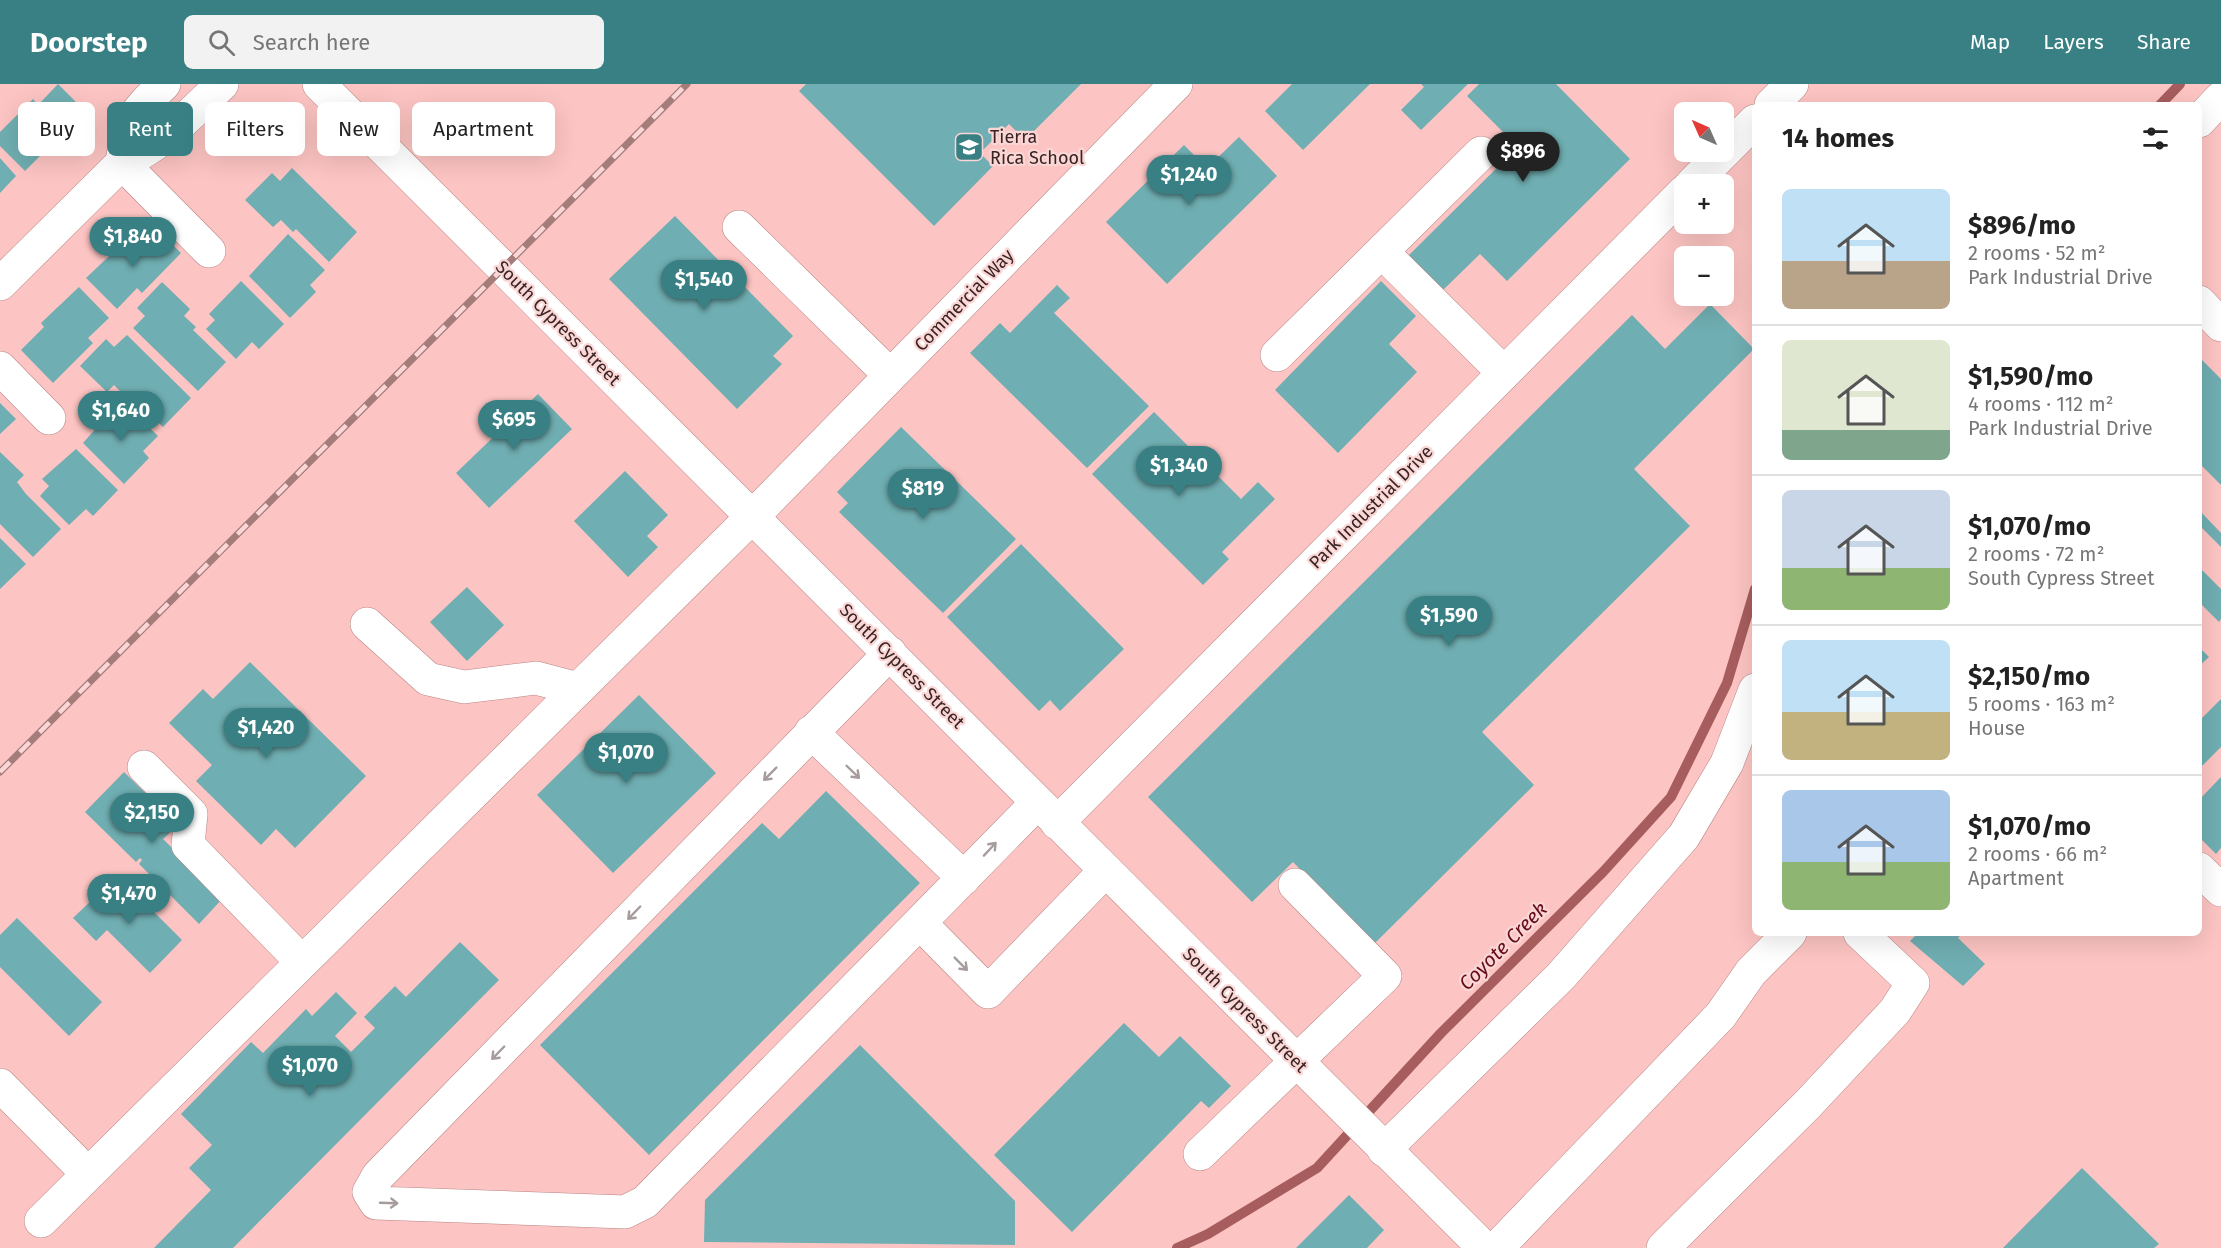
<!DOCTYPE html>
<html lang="en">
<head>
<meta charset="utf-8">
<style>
  body { margin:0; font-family:"Fira Sans",sans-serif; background:#f2f2f2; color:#222; height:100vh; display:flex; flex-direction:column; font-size:22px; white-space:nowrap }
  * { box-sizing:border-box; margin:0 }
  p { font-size:20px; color:#767676 }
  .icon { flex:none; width:33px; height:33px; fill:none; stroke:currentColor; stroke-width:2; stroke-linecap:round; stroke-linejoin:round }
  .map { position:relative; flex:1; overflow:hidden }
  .panel { position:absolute; left:1752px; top:18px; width:450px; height:834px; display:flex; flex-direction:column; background:#fff; border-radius:9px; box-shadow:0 6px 24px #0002 }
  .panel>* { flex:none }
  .top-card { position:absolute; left:18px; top:18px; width:570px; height:54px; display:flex; gap:12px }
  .needle { width:39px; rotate:315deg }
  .buttons { position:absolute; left:1674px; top:18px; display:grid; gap:12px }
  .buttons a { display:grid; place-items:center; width:60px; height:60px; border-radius:9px; background:#fff; box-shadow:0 6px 24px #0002; font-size:30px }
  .price { position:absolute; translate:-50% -51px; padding:0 14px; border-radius:21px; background:#388084; color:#fff; font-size:20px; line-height:39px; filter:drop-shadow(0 2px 3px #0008) }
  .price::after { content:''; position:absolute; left:50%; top:36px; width:18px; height:14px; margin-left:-9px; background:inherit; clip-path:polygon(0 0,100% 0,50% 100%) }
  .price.on { background:#222; color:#fff }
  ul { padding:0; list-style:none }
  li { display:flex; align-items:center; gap:18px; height:150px; padding:0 30px }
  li+li { border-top:2px solid #e0e0e0 }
  li span { display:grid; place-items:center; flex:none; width:168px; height:120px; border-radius:9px; color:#555 }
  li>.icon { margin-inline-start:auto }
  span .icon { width:72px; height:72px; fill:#fffc; stroke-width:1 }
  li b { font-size:26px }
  h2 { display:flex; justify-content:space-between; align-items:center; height:72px; padding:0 30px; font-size:26px }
  .chip { padding:0 21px; border-radius:9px; background:#fff; box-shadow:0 6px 24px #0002; font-size:21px; line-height:54px }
  .chip.on { background:#388084; color:#fff }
  header { display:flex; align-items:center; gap:36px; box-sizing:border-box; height:84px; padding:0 30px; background:#388084; color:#fff }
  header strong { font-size:28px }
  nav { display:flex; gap:33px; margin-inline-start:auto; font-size:21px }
  .search { width:420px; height:54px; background:#f2f2f2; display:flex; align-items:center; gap:15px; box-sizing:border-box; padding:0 21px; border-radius:9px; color:#767676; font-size:22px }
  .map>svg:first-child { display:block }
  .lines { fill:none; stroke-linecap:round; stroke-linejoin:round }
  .stream { stroke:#a75d5d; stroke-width:10 }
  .building { fill:#6faeb2 }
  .minor-casing { stroke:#b98584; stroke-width:34 }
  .minor { stroke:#fff; stroke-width:33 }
  .rail-casing { stroke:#a47c7a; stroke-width:7 }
  .rail { stroke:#fad7d6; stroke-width:4.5; stroke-dasharray:14; stroke-linecap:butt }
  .oneway { stroke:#a69c9c }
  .labels { text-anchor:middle; stroke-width:4.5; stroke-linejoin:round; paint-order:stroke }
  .poi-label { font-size:18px; fill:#392423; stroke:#fad7d6; text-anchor:start }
  .street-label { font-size:18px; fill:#392423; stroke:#fad7d6 }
  .water-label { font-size:20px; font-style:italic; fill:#660c19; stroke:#fad7d6 }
</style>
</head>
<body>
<header>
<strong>Doorstep</strong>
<div class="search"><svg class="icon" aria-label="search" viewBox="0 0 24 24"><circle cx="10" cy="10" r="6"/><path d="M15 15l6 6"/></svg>Search here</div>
<nav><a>Map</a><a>Layers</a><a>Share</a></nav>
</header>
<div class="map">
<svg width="2221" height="1164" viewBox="0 0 2221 1164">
  <rect width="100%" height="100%" fill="#fcc4c2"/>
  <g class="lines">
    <g class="stream">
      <polyline points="2160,21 2180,0"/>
      <polyline points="1177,1164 1208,1150 1317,1084 1441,949 1603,788 1671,713 1727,599 1755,505"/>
    </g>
  </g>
  <g class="building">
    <polygon points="58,0 88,30 51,67 48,64 25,87 0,62 0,48 33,15 38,21"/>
    <polygon points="806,0 1081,0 1025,56 1009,40 980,69 993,82 934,142 799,7"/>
    <polygon points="1292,0 1370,0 1303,66 1265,27"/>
    <polygon points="1421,0 1468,0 1421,46 1401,26 1424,3"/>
    <polygon points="1479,0 1556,0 1630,75 1507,197 1480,170 1443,206 1408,172 1518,63 1467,12"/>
    <polygon points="1239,53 1277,92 1167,200 1106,138 1184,61 1207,84"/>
    <polygon points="0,74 16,92 0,109"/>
    <polygon points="292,84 357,148 329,178 296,145 293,148 281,136 273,143 245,116 272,89 280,97"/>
    <polygon points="675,132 793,252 773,272 782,280 737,325 609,195"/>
    <polygon points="154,143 181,169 142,209 137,204 117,225 86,194 124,158 132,165"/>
    <polygon points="288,150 325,186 310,201 316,208 290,234 249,192"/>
    <polygon points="241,197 284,240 259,265 252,258 236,275 206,245 215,236 209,230"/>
    <polygon points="1381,197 1416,232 1389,260 1417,288 1338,369 1275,306"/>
    <polygon points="162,198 190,225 184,232 196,243 193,246 226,278 198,307 133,244 145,232 137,224"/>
    <polygon points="1057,201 1070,214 1054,229 1149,322 1087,384 970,269 1000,239 1010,249"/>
    <polygon points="79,203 109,234 88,254 93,259 53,299 21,266 44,243 41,239"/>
    <polygon points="1710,220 1754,265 1634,385 1690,442 1482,648 1534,701 1374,860 1293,778 1252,818 1148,713 1632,231 1665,265"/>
    <polygon points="127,251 191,314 163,343 129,310 126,313 114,301 107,308 80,282 106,255 114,263"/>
    <polygon points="2199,273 2221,295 2221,401 2199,379"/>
    <polygon points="538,310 572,345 489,424 456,389"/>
    <polygon points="121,316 158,352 143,367 149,374 124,400 83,359"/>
    <polygon points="0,319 16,335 0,350"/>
    <polygon points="1154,328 1241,415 1258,398 1275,415 1222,468 1229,475 1203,501 1092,390"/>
    <polygon points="901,343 1016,455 943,529 839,428 848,419 837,408"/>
    <polygon points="76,365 118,406 93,432 86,425 69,441 40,412 49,402 42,395"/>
    <polygon points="0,368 24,391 17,398 26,410 61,445 33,473 0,440"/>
    <polygon points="625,387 668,431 647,452 658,463 628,493 574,437"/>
    <polygon points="2199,426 2221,449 2221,463 2199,441"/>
    <polygon points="0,454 26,480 0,505"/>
    <polygon points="1021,460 1124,565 1060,627 1050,616 1039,627 947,533"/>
    <polygon points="2199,483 2221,505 2221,535 2219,538 2199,518"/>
    <polygon points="467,503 504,541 467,577 430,538"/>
    <polygon points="2199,563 2209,573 2199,582"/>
    <polygon points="250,578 366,692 295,764 276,745 261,761 196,697 212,681 169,639 203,605 213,615"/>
    <polygon points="639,611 716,689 613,789 537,711"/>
    <polygon points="2221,615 2221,663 2199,685 2199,637"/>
    <polygon points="124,688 178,741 163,755 223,814 199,840 139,780 142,776 140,774 136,778 85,728"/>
    <polygon points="2221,693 2221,764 2216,770 2199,753 2199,716"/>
    <polygon points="826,707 920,799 649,1071 540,961 762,739 779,755"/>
    <polygon points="112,797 118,803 123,797 182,856 150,889 107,846 96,857 73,834"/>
    <polygon points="17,834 102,918 69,952 0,883 0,851"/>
    <polygon points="1918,849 1962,849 1958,854 1985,880 1963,902 1910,857"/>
    <polygon points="460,858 499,896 233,1164 154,1164 211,1106 189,1084 212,1061 181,1030 251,958 263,969 306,925 312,932 336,908 357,929 335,952 351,968 375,944 364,933 395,902 406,913"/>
    <polygon points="1124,939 1159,973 1180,952 1231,1002 1209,1024 1201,1017 1072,1148 994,1071"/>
    <polygon points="860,961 1015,1117 1015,1161 704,1158 705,1116"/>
    <polygon points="2082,1084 2159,1160 2154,1164 2003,1164"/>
    <polygon points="1349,1111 1384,1146 1367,1164 1296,1164"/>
  </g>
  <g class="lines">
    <g class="minor-casing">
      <g id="minor">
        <polyline points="319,0 1484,1164"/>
        <polyline points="1771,21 1792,0"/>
        <polyline points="2199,37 2221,14"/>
        <polyline points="122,79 209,167"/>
        <path d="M122 79C128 36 133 30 164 0"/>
        <polyline points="1692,100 1755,37"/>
        <polyline points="739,143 890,291"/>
        <polyline points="1382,168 1504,289"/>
        <path d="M0 200 122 79C164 60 189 31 222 0"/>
        <polyline points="2199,218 2221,241"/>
        <polyline points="1277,271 1481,69"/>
        <polyline points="0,284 49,334"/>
        <polyline points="367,540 428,595 464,603 536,594 578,605"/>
        <polyline points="890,569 378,1092 369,1108 376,1119 625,1128 645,1118 1037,719"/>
        <polyline points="811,648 964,794"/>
        <polyline points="144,683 191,730 188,761 302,878"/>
        <polyline points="1057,739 1684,108"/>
        <polyline points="2199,785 2221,806"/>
        <polyline points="920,839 988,908 1105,787"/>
        <polyline points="0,1001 88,1090"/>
        <polyline points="1384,1066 1561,892 1684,752 1727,679 1755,606"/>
        <polyline points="1200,1070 1385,892 1295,801"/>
        <polyline points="41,1137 753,432 1176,0"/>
        <polyline points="1497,1164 1721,931 1751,888 1790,849"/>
        <polyline points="1663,1164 1808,1020 1895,927 1913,899 1860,849"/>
      </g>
    </g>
    <use href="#minor" class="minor"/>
    <g class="rail-casing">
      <polyline id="rail" points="0,688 687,0"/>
    </g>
    <use href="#rail" class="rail"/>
  </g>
  <defs><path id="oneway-shaft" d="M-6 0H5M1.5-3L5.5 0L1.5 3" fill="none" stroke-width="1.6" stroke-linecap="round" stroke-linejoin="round" transform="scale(1.5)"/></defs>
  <g class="oneway">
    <use href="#oneway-shaft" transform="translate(853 688) rotate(44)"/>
    <use href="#oneway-shaft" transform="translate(770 690) rotate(135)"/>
    <use href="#oneway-shaft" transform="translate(990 765) rotate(-47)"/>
    <use href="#oneway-shaft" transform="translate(634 829) rotate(134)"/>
    <use href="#oneway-shaft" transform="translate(961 880) rotate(45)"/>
    <use href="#oneway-shaft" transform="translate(498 969) rotate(134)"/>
    <use href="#oneway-shaft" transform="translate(389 1119) rotate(2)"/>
  </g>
  <defs>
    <g id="school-square" transform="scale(1.5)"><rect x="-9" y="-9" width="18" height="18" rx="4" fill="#388084" stroke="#fad7d6"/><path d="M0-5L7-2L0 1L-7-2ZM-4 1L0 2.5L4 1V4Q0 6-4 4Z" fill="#fff"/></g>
  </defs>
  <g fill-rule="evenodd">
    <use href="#school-square" x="969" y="63"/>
  </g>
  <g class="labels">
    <g class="poi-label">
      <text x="990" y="59">Tierra<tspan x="990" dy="21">Rica School</tspan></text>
    </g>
    <g class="street-label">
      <text transform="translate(964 216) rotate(-46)" y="6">Commercial Way</text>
      <text transform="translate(558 239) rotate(45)" y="6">South Cypress Street</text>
      <text transform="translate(1371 423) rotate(-45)" y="6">Park Industrial Drive</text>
      <text transform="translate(902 582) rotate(45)" y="6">South Cypress Street</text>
      <text transform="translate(1245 926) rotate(45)" y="6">South Cypress Street</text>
    </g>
    <g class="water-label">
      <text transform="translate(1503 862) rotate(-45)" y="7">Coyote Creek</text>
    </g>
  </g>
</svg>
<div class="buttons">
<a><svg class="needle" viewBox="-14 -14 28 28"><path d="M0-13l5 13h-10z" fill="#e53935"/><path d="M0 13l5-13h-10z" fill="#767676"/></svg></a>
<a>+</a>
<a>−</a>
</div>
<b class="price on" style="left:1523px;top:99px">$896</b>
<b class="price" style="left:1189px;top:122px">$1,240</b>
<b class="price" style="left:133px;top:184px">$1,840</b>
<b class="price" style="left:704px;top:227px">$1,540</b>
<b class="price" style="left:121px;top:358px">$1,640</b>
<b class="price" style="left:514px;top:367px">$695</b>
<b class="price" style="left:1179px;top:413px">$1,340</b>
<b class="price" style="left:923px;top:436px">$819</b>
<b class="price" style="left:1449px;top:563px">$1,590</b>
<b class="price" style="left:266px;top:675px">$1,420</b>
<b class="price" style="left:626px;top:700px">$1,070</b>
<b class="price" style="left:152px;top:760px">$2,150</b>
<b class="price" style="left:129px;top:841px">$1,470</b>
<b class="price" style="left:310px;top:1013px">$1,070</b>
<div class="top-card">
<a class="chip">Buy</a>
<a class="chip on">Rent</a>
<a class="chip">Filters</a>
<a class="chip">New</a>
<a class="chip">Apartment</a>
</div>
<section class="panel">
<h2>14 homes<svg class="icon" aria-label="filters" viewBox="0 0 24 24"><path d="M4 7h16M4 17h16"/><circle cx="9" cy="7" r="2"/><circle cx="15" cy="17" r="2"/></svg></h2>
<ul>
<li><span style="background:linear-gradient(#bfe0f5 60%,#b9a48a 0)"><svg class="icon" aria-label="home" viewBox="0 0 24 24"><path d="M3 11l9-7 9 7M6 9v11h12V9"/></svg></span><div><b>$896/mo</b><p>2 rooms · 52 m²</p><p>Park Industrial Drive</p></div></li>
<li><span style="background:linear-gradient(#dfe7d0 75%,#7fa58c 0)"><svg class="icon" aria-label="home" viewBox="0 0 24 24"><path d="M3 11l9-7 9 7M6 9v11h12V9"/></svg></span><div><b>$1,590/mo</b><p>4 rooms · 112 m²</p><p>Park Industrial Drive</p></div></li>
<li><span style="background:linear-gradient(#c9d6e8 65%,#8fb573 0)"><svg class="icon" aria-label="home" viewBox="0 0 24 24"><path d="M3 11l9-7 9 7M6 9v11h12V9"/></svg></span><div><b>$1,070/mo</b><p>2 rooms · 72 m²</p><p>South Cypress Street</p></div></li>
<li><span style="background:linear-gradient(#bfe0f5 60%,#c2b280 0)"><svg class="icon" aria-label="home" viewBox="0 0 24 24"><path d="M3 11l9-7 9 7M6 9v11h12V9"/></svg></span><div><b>$2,150/mo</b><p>5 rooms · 163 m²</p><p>House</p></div></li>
<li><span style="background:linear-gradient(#a9c7e8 60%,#8fb573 0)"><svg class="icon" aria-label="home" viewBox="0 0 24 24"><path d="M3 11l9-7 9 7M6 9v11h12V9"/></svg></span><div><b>$1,070/mo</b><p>2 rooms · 66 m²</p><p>Apartment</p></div></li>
</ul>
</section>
</div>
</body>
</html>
